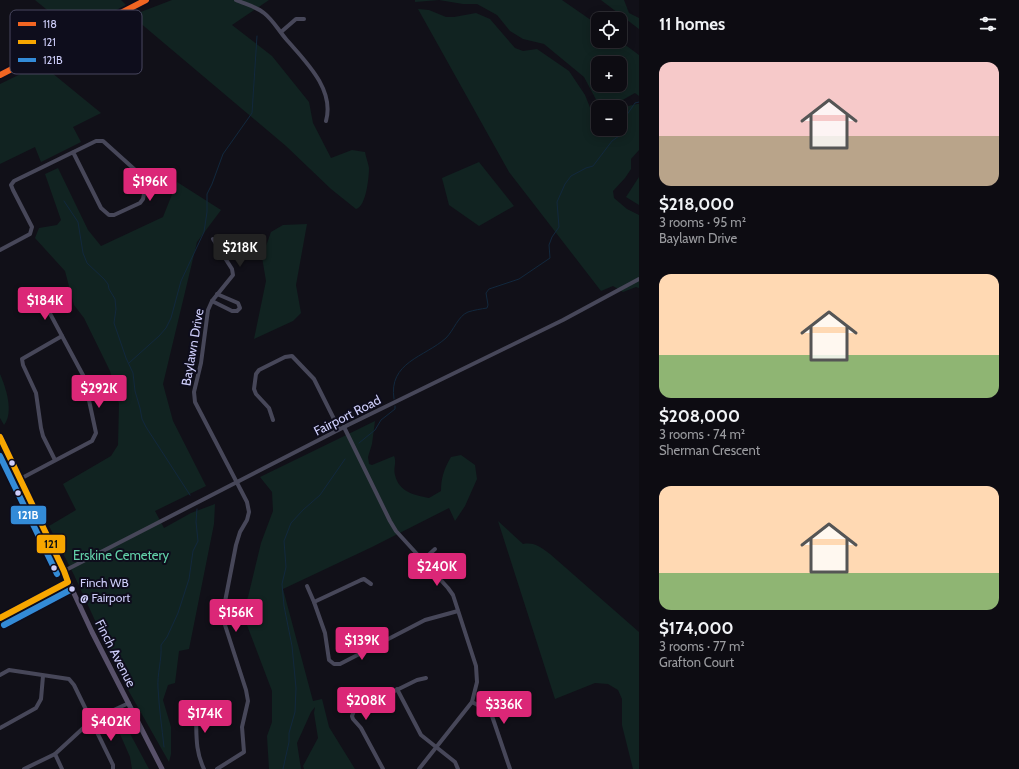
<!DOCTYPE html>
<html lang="en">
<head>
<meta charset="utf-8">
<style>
  body { margin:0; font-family:Cabin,sans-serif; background:#1b1a20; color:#f1f3f6; height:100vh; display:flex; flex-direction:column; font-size:15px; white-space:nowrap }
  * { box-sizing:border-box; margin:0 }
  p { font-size:13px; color:#9a9b9f }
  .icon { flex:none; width:22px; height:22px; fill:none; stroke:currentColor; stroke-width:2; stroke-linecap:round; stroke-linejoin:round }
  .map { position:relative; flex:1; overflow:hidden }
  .panel { display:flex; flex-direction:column; background:#0d0c12; width:380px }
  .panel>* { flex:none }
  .controls { position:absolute; left:591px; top:12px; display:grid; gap:8px }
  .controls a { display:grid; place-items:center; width:36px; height:36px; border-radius:8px; background:#0d0c12; box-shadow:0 2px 10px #0003,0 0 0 1px #2d2c32; font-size:20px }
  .price { position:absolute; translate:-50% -34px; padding:0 9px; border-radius:4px; background:#db2777; color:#fff; font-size:13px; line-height:26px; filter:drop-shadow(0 1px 2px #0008) }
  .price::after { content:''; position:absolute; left:50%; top:24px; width:12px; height:9px; margin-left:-6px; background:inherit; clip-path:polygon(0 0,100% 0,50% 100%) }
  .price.on { background:#222; color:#fff }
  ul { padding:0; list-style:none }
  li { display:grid; align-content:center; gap:8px; height:212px; padding:0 20px }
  li span { display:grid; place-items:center; height:124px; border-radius:12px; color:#555 }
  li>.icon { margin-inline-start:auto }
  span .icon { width:72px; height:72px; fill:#fffc; stroke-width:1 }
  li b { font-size:17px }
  h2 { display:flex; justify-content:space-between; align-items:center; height:48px; padding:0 20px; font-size:17px }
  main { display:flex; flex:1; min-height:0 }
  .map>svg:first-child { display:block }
  .green { fill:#112321; fill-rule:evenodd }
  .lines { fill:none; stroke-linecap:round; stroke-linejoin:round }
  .stream { stroke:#12283d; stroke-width:1 }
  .minor { stroke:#474759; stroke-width:4 }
  .major { stroke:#58516a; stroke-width:5 }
  .bus-1-casing { stroke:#0e0d1c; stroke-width:9 }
  .bus-2-casing { stroke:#0e0d1c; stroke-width:9 }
  .bus-3-casing { stroke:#0e0d1c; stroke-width:9 }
  .bus-1 { stroke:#f26522; stroke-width:6 }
  .bus-2 { stroke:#f7a600; stroke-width:6 }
  .bus-3 { stroke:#338bd7; stroke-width:6 }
  .bus-dot { fill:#cecefa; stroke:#0e0d1c; stroke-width:1.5 }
  .labels { text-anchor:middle; stroke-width:4; stroke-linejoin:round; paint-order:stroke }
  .bus-label { font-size:12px; fill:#cecefa; stroke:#0e0d1c; text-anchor:start }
  .street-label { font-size:13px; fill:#cecefa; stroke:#0e0d1c }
  .park-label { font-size:13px; fill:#62d2a9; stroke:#0e0d1c }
  .key { fill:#0e0d1c; stroke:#48475f; stroke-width:1 }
  .key-label { font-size:11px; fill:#cecefa }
  .line-badge { stroke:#0e0d1c; stroke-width:1.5 }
  .badge-label { font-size:11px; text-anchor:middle; font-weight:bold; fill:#fff }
  .pale-badge-label { font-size:11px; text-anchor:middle; font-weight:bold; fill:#111 }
</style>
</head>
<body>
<main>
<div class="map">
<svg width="639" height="769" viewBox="0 0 639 769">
  <rect width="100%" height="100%" fill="#111018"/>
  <g class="green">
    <polygon points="35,0 121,0 126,5 74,32"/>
    <path d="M172 0H269L232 25 272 56 309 102 313 123 331 158 352 150 365 152C366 157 368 163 369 168 369 178 366 207 356 209L331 189 286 146 139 22 138 13Z"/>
    <path d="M415 0H562L598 25V41H620L639 55V96L635 93 610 107H600L584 77 544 44 523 39 510 31 497 15 477 4H463L439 0 415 2ZM598 63H620V85H598Z"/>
    <polygon points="601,0 624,0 629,13 639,18 639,29"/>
    <polygon points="418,9 429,10 446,17 454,17 476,13 490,19 515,48 523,51 537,49 569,71 585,95 593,115 598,121 598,129 620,129 620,110 624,107 637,104 639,104 639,150 631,159 631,169 625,178 613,191 614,198 627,209 639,215 639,288 636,287 623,292 613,286 601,291 509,172"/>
    <polygon points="41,64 101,113 73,127 81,142 41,162 35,147 0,164 0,84"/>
    <polygon points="479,162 514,206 479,226 449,205 442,178"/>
    <polygon points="58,168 88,230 101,246 163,217 177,182 221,210 197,242 163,384 173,421 206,486 155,511 164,528 191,513 215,504 214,524 189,649 179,651 175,683 168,685 163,700 171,727 171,754 169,762 123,681 74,575 49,526 76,510 63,484 111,456 118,445 119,404 110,371 84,318 74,305 65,271 35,238 39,228 57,225 61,220 45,174"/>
    <polygon points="639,177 639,205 626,197"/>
    <polygon points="307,224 296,285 301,313 293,321 254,339 266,281 262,257 271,232 283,225"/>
    <path d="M0 374C6 388 14 412 4 425L0 418Z"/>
    <path d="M375 421 372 444 368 457 369 464 372 465 394 456C397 462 393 468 395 475 399 492 414 495 429 498L441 491C441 478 444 469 451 457L461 455 475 465 477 479 465 506 455 521 449 508 372 547 283 589 313 701 322 699 329 727 355 769H304L303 766 318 738 314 713 315 707 311 712 297 743 301 769H269L267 736 272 722V691L242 612 248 597 261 543 273 511 272 492 260 477Z"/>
    <path d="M498 521 523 544C535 542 540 547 550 554L639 632V769H633L622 725V699L618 690 608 684 595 683 555 699Z"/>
    <polygon points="119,713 149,769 132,769 130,757 113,718"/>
  </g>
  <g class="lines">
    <g class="stream">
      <polyline points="64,201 78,222 83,253 87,263 104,279 108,284 109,289 115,299 116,309 114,323 126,358 133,373 135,391 140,408 142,419 146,427 190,495"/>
      <polyline points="129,363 159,336 166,328 171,318 181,281 204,232 207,212 207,194 212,184 223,154 252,113 257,36"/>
      <path d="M394 399C388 362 425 357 446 338 454 330 458 316 468 312 474 310 481 309 487 308L488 305 486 293 489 289 519 279 550 258 549 245 552 237 559 227 557 202 565 184 571 176 586 168 593 166 612 141 619 136 623 126 624 119 635 103 639 102"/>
      <polyline points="359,443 375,430 381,420 395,409 395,406"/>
      <path d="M164 747C162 728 159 708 158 688 157 674 162 660 161 645L167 637 178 613 189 579 193 551 198 541 196 522 197 509"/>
      <polyline points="283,769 289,742 289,733 295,712 296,688 292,646 284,606 282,584 286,567 284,541 291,523 303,510 320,495 345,459"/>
    </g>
    <g class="minor">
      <path d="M236 0C245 4 257 7 264 13 273 20 279 31 286 39 305 61 335 89 326 121"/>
      <polyline points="281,32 296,19 304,19"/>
      <polyline points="213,239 232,269 233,275 212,301 208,310 201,363 194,392 195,402 247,502 249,512 247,520 240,532 236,545 223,612 225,625 246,690 248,701 242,727 244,752 217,769"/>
      <polyline points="0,250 30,234 32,227 13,190 11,185 14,181 96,141 103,141 143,177 146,184 143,199 140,203 114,215 109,215 101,208 73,152"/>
      <polyline points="212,301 232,311 237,311 240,308 238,303 217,294"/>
      <polyline points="273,420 269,408 256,394 254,389 256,374 259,370 285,357 292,356 314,379 339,429"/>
      <polyline points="344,427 390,521 396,531 448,588 453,595 476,666 477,682 472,702 419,769"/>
      <polyline points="55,460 43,436 41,428 36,393 23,365 22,359 62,336"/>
      <polyline points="20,479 92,441 96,433 84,377 39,293 31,296"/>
      <polyline points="423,560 435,549"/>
      <polyline points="64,571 348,425 563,320 639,279"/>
      <polyline points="307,586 314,602 325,633 329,660 334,664 340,664 425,620 458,611"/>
      <polyline points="314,602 361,580 364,579 371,584"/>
      <polyline points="0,618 68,582"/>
      <polyline points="0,675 9,670 69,679 74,685 113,765 113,769"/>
      <polyline points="397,689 421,735 455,762 458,769"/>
      <polyline points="472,702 489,711 492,716 510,769"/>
      <path d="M195 703C198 728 193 746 204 769"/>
      <polyline points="0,728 36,708 41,699 43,676"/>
      <polyline points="55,754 62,769"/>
      <polyline points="24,769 55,754 92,720 129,703"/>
      <polyline points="383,769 361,728 353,719 352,716 354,711 417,680 426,678"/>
    </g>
    <g class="major">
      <polyline points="0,75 146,0"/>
      <polyline points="0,437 64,571 71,587 92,632 162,769"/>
    </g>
    <g class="bus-1-casing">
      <polyline id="bus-1" points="0,75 146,0"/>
    </g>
    <g class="bus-2-casing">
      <polyline id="bus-2" points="0,437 64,571 68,582 0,618"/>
    </g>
    <g class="bus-3-casing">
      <g id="bus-3">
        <polyline points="0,456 57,574"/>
        <polyline points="4,625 72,589"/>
      </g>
    </g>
    <use href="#bus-1" class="bus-1"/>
    <use href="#bus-2" class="bus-2"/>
    <use href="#bus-3" class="bus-3"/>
  </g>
  <g class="bus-dot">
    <circle cx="12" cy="463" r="3.5"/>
    <circle cx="18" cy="493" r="3.5"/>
    <circle cx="54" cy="568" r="3.5"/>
    <circle cx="72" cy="589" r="3.5"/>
  </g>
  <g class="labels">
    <g class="bus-label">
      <text x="80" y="587">Finch WB<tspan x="80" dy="15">@ Fairport</tspan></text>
    </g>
    <g class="street-label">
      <text transform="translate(192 347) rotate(-80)" y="5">Baylawn Drive</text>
      <text transform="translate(347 415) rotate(-27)" y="5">Fairport Road</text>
      <text transform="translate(116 653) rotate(63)" y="5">Finch Avenue</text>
    </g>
    <g class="park-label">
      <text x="121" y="560">Erskine Cemetery</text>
    </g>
  </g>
  <rect x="10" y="10" width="132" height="64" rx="6" class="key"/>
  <rect x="18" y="22" width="18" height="4" fill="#f26522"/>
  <rect x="18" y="40" width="18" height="4" fill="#f7a600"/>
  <rect x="18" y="58" width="18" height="4" fill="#338bd7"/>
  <g class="key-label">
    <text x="43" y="28">118</text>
    <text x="43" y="46">121</text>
    <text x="43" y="64">121B</text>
  </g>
  <g class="line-badge">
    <rect x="10" y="505" width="37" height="20" rx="4" fill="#338bd7"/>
    <rect x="36" y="534" width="30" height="20" rx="4" fill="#f7a600"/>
  </g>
  <g class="badge-label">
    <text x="28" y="519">121B</text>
  </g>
  <g class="pale-badge-label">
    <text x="51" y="548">121</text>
  </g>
</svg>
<div class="controls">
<a><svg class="icon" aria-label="locate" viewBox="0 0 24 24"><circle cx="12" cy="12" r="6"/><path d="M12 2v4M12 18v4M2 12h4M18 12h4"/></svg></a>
<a>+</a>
<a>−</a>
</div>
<b class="price" style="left:150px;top:202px">$196K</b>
<b class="price on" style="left:240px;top:268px">$218K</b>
<b class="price" style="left:45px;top:321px">$184K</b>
<b class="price" style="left:99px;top:409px">$292K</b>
<b class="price" style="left:437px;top:587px">$240K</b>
<b class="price" style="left:236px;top:633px">$156K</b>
<b class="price" style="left:362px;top:661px">$139K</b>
<b class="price" style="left:366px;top:721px">$208K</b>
<b class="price" style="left:504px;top:725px">$336K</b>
<b class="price" style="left:205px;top:734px">$174K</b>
<b class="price" style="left:111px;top:742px">$402K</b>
</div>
<section class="panel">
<h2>11 homes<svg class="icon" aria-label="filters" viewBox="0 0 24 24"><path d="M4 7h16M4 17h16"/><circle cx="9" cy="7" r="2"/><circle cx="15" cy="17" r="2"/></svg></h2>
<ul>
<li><span style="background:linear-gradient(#f6c9c9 60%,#b9a48a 0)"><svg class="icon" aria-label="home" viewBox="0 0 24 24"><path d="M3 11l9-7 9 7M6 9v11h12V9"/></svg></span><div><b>$218,000</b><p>3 rooms · 95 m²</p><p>Baylawn Drive</p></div></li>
<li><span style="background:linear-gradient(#ffd9b3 65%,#8fb573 0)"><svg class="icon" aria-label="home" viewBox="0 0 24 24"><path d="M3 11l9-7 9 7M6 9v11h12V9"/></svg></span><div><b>$208,000</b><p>3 rooms · 74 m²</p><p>Sherman Crescent</p></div></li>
<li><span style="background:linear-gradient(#ffd9b3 70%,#8fb573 0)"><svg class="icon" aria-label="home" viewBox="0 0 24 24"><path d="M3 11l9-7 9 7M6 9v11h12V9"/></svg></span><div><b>$174,000</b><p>3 rooms · 77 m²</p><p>Grafton Court</p></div></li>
</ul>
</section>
</main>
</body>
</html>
